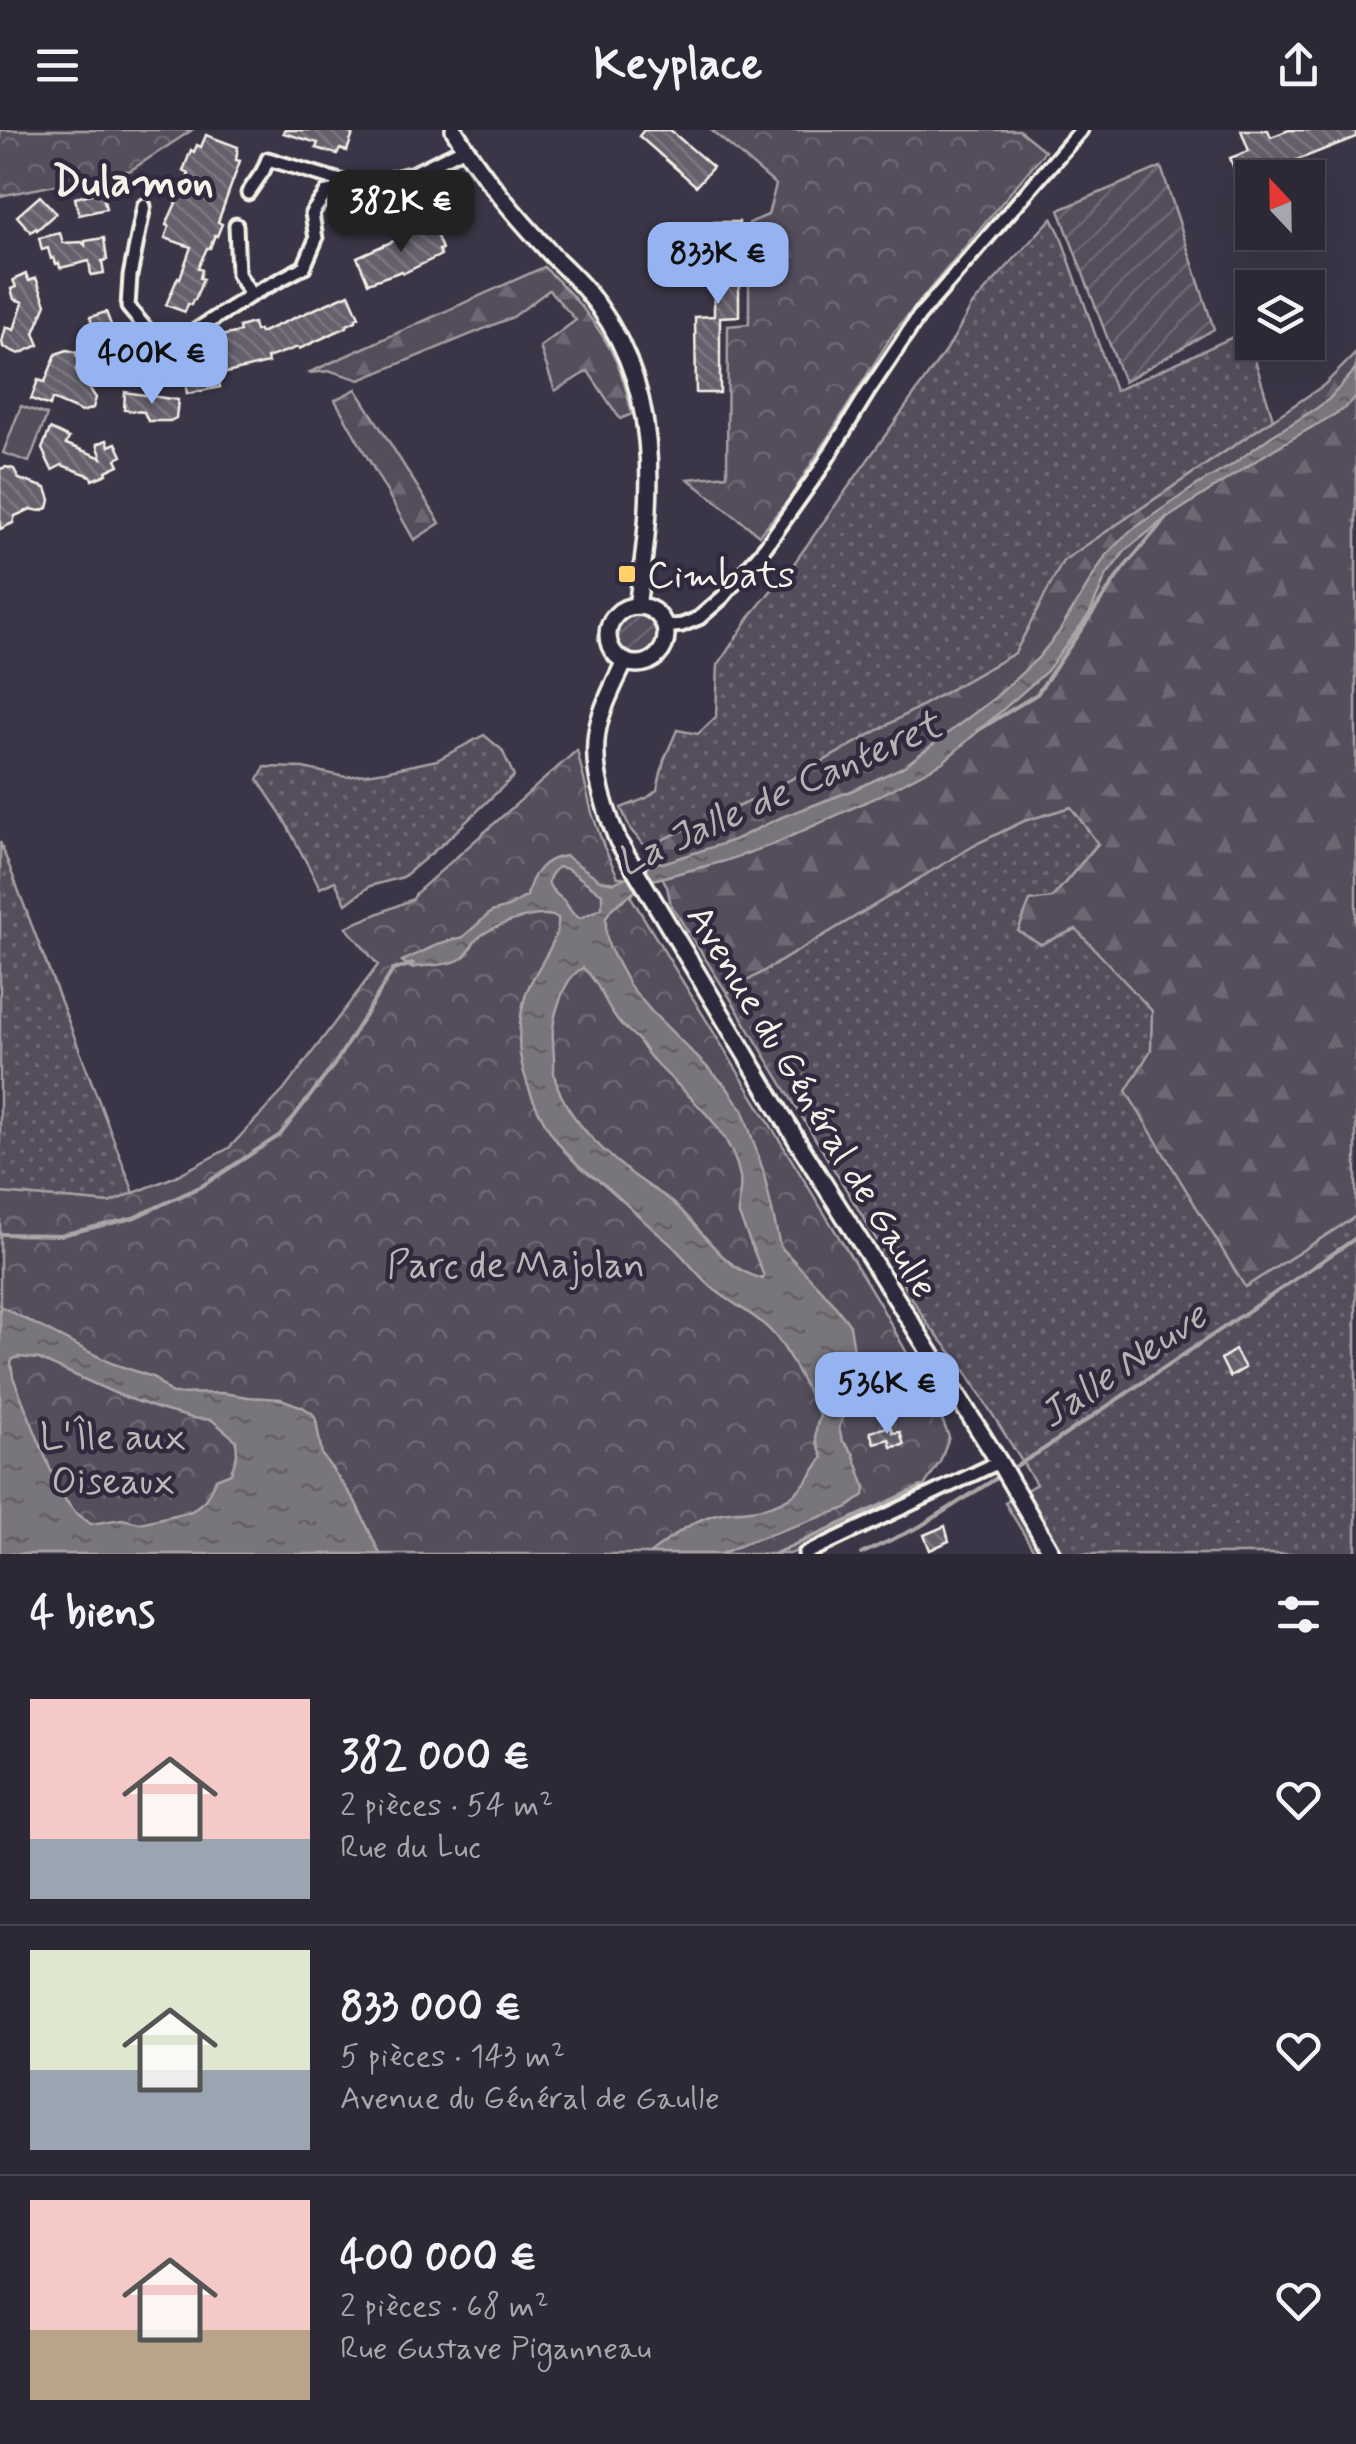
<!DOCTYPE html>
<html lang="fr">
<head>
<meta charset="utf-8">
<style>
  body { margin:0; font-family:Mynerve,sans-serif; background:#383441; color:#f1f3f6; height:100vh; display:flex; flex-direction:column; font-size:38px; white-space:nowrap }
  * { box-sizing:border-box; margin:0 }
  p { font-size:32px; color:#a6a6ad }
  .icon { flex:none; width:55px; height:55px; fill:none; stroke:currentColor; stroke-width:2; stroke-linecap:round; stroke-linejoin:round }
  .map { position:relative; height:1424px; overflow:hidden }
  .drawer { display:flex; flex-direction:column; background:#2c2835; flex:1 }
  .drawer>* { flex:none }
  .needle { width:65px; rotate:338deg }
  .buttons { position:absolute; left:1235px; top:30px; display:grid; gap:20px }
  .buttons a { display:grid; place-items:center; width:90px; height:90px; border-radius:0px; background:#2c2835; box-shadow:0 10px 40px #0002,0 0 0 2px #484450; font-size:50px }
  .price { position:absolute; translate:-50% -85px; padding:0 22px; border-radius:20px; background:#95b2f1; color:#111; font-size:32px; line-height:65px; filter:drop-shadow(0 2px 5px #0008) }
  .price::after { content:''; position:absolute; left:50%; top:60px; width:30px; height:22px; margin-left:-15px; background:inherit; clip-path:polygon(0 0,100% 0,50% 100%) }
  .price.active { background:#222; color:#fff }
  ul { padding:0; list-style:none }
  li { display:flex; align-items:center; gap:30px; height:250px; padding:0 30px }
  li+li { border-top:2px solid #484450 }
  li span { display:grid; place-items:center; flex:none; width:280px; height:200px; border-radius:0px; color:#555 }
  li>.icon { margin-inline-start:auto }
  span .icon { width:120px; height:120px; fill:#fffc; stroke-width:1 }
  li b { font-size:42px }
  h2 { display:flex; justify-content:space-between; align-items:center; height:120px; padding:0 30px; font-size:42px }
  header { display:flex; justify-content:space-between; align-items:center; height:130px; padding:0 30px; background:#2c2835; font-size:45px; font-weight:700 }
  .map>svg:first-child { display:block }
  .grass { fill:url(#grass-dots); stroke:#a4a0a2; stroke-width:2.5 }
  .forest { fill:url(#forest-firs); stroke:#a4a0a2; stroke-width:2.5 }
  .park { fill:url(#park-crowns); stroke:#a4a0a2; stroke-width:2.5 }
  .garden { fill:url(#garden-furrows); stroke:#a4a0a2; stroke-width:2.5 }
  .pitch { fill:#534e5c; stroke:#a4a0a2; stroke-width:2.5 }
  .water { fill:url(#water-ripples); stroke:#aaa6a7; stroke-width:2.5; fill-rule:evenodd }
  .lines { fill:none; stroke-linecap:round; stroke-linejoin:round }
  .stream { stroke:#aaa6a7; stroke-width:4 }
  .building { fill:url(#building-back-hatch); stroke:#f4f1e8; stroke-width:2.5 }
  .street-casing { stroke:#f4f1e8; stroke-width:19 }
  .secondary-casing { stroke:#f4f1e8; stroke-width:22 }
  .street { stroke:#2f2a3d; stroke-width:11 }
  .secondary { stroke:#2f2a3d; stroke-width:15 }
  .poi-dot { fill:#ffd166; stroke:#2f2a3d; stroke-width:4 }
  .labels { text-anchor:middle; stroke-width:9; stroke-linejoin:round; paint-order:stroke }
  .poi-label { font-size:38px; fill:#f4f1e8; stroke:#2f2a3d; text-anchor:start }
  .street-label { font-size:38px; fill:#f4f1e8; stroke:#2f2a3d }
  .park-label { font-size:38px; fill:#bcb8b7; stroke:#2f2a3d }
  .water-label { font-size:40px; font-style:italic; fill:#b6b2b2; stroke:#2f2a3d }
  .quarter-label { font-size:42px; font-weight:bold; fill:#f4f1e8; stroke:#2f2a3d }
</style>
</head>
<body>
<header><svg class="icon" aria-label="menu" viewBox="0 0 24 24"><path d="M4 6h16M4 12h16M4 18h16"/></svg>Keyplace<svg class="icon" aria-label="share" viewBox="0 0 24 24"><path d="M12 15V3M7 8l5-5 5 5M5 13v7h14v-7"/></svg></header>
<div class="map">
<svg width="1356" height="1424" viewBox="0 0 1356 1424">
  <defs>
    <pattern id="grass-dots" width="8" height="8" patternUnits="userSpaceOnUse" patternTransform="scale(2.5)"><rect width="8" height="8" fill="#534e5c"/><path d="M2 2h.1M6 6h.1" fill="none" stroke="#6c6873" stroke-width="1.8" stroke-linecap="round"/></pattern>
    <pattern id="forest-firs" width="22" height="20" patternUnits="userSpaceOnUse" patternTransform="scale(2.5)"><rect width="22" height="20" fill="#534e5c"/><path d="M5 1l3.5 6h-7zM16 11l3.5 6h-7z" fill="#6c6873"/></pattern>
    <pattern id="park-crowns" width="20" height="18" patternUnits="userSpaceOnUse" patternTransform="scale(2.5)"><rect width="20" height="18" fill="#534e5c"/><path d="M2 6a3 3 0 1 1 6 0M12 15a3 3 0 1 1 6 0" fill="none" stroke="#6c6873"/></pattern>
    <pattern id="garden-furrows" width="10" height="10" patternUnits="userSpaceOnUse" patternTransform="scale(2.5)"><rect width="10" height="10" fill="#534e5c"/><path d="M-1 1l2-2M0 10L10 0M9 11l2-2" fill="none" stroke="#6c6873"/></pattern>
    <pattern id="water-ripples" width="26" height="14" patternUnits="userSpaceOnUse" patternTransform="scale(2.5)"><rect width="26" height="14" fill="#78747b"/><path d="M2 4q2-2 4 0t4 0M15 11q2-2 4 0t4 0" fill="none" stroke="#636063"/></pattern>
    <pattern id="building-back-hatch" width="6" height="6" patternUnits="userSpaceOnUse" patternTransform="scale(2.5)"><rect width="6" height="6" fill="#65616c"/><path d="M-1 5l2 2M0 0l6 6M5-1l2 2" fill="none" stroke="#7c7881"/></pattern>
  </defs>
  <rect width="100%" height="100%" fill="#3b3647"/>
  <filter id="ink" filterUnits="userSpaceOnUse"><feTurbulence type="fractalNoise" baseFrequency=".01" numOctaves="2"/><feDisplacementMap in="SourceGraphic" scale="20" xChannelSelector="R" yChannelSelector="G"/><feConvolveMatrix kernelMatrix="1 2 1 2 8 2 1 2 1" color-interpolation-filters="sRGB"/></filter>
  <g filter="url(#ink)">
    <g class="grass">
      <polygon points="1052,88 1060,104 1115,261 1246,201 1273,289 1063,431 1015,523 758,668 664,709 652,725 631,700 621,678 647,668 657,660 664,630 677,600 698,604 716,587 718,535 751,485 795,432 951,213 972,175"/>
      <polygon points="484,605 502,620 514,646 446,711 403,747 370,756 346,774 335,751 320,758 282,686 258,650 265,637 303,638 346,647 385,641 437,630"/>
      <polygon points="1071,677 1098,713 1052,768 1076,799 1153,881 1151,920 1245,1157 1356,1086 1356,1424 1036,1424 1005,1373 1036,1354 961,1234 927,1193 727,863 980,712 1024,691"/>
      <polygon points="0,712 134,1063 109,1073 0,1063"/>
    </g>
    <g class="forest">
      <path d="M544 137C576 167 608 204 622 246 626 258 629 271 632 284L620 289 588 241 555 261 540 217 576 190 549 160 513 187 360 250 331 241 308 243Z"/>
      <polygon points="1356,223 1356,1086 1245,1157 1126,961 1151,920 1152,881 1076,799 1041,814 1018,801 1030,771 1052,768 1098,714 1071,677 1024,691 980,712 727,863 671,775 667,757 652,725 664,709 758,668 1015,523 1063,431 1324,255"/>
      <polygon points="356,259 440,393 414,410 335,270"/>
    </g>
    <g class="park">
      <polygon points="0,0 192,0 131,40 0,66"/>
      <polygon points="711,0 1019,0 1045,21 894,202 790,368 759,405 688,349 727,345 728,196 749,194 749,93 768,85 776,55"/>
      <polygon points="577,620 592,683 604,717 618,747 623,747 633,764 631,767 878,1171 938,1279 949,1307 940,1332 918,1365 790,1424 0,1424 0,1063 109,1073 174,1047 229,1018 284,960 378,835 346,797 413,769 416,763"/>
    </g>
    <g class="garden">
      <polygon points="1161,37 1214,199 1124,252 1059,80"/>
      <circle cx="637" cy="505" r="20"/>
    </g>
    <polygon class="pitch" points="21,276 47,285 29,332 3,323"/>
    <g class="water">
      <path d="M1356 239V267L1344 279 1274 319 1161 392 1126 420 1106 446 1090 483 1047 541 943 632 881 665 774 714 725 731 649 751 612 778 606 787V803L609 817 630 856 652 882 726 956 743 981 763 1040 780 1116 829 1168 850 1195 855 1226 853 1258 839 1298 842 1310 853 1323 865 1357 864 1365 847 1378 748 1412 721 1424H649C667 1411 688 1393 710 1386 720 1382 731 1382 741 1381 787 1377 799 1365 823 1327 815 1311 813 1303 820 1286 809 1264 794 1232 780 1212 762 1187 738 1178 715 1160 697 1146 685 1126 667 1111 646 1094 626 1073 605 1055 595 1047 584 1041 575 1032 546 1004 527 964 520 925 518 906 520 882 526 864 533 841 561 811 558 788 540 778 488 796 475 811 469 819 469 825 459 830 445 837 427 834 411 838L402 831 441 813 463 807 491 782 508 777 527 766C531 744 544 728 566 726L600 750 614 753 657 732 663 733 734 710 782 687 851 661 903 637 997 566 1038 528 1059 502 1106 425 1129 402 1197 355 1232 335 1270 307 1317 278 1329 269ZM558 737 568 739 602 764V778L580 788C569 783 570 777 563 770 550 758 541 753 558 737ZM583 838C601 853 605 878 622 895 628 901 634 905 639 911 644 917 647 924 653 930 685 965 731 996 740 1047 742 1060 737 1072 739 1085L764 1146 763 1149C719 1138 703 1097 671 1071 663 1064 654 1060 646 1054 612 1031 561 986 554 943 554 938 554 933 554 928 553 910 551 901 556 882 561 866 567 846 583 838Z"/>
      <path d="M0 1176 111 1233 153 1247 172 1264 223 1263 248 1267 281 1269 303 1277 313 1284 316 1290 322 1325 355 1371 380 1424H0ZM19 1227 39 1229 119 1265 159 1279 192 1288 212 1290 236 1310 237 1325 231 1343 216 1349 205 1370 192 1381 140 1393 122 1389 91 1394 75 1382 60 1363 13 1247 11 1233 13 1229Z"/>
    </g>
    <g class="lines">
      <g class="stream">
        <polyline points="977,601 1037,564 1122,440 1167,387"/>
        <polyline points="0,1104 61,1105 133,1088 202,1056 280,1005 334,935 393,840 413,834"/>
        <polyline points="1008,1341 1044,1319 1356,1108"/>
        <polyline points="775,1424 921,1357"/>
        <polyline points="861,1424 919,1397 1000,1346"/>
      </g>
    </g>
    <g class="building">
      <polygon points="284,0 343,0 353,4 347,21 340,19 337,24 316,18 318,13 283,3"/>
      <polygon points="644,0 670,0 713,37 696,56 639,6"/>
      <polygon points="1241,0 1268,0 1271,7 1289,0 1356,0 1356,7 1282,36 1283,38 1261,48 1259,44 1239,52 1230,28 1249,21"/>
      <polygon points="206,5 238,17 236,30 240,31 218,92 222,94 217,106 215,105 210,118 207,118 198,138 202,140 200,148 203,149 195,170 193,170 191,175 188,174 185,182 166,175 178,147 180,148 191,117 165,108 169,97 166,95 189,44 183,41 191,20 194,22 197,15 201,17"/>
      <polygon points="102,61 106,79 79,85 75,68"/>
      <polygon points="40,66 56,83 37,100 36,98 31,102 17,86"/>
      <polygon points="714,92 739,92 739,186 720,187 720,263 696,263 695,187 714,186"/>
      <polygon points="432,94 442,119 439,120 441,125 404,143 402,141 368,153 357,127"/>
      <polygon points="60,103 63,113 82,112 85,115 85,111 104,108 107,130 102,131 104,143 91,145 89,131 60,138 59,133 56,134 54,128 51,129 48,118 42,120 39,108"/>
      <polygon points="26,144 29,151 36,148 46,174 34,203 39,215 19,224 3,217 2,212 6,197 14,200 23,172 14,169 11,159 16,157 13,150"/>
      <polygon points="349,164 359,187 356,188 356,191 347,195 347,197 299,219 298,217 267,228 268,233 218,245 220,257 187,264 181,224 210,219 207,209 240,202 239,197 253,193 255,201 259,200 260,203"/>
      <polygon points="106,182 113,200 96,205 90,187"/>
      <polygon points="129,209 148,234 131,248 108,219 117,211 119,217"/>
      <polygon points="67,220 76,222 79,231 76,240 81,253 90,259 96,268 93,278 82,282 52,269 50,276 31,269 38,250 45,252 56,224"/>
      <polygon points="125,262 178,270 176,288 170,291 148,291 144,282 124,280"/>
      <polygon points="50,299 69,308 66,314 102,328 97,314 107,310 109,316 116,313 122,326 116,329 119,335 106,341 107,344 92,350 91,346 62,335 52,340 42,319"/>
      <polygon points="6,337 14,339 19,349 46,358 50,370 48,378 40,381 31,379 15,386 13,393 0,399 0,339"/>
      <polygon points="1235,1220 1245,1238 1230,1247 1221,1229"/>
      <polygon points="890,1296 893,1303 900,1302 904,1315 891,1317 889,1309 874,1313 870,1302"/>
      <polygon points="945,1396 949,1411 930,1420 924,1405"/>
    </g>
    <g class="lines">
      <g class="street-casing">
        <g id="street">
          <polyline points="248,63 263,41 268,29 354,55"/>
          <polyline points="144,76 130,146 128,177 148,201 167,210 184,208 251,165 304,137 316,109 312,83 327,62 358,57 414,43 465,18"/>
          <polyline points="236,95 238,144 251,165"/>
          <polyline points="665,497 682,495 699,488 723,467 766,416 820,340 868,262 919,186 1081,0"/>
          <polyline points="805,1424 999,1332"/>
        </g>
      </g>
      <g class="secondary-casing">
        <g id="secondary">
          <path d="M454 0C482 47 517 87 554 127 565 138 576 148 586 160 664 253 654 364 637 476"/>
          <circle cx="637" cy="505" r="29"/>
          <path d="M625 531C616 550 606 569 600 589 588 629 603 674 618 711L802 1019 999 1332 1052 1424"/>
        </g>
      </g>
      <use href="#street" class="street"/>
      <use href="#secondary" class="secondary"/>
    </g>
  </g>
  <rect class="poi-dot" x="617" y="434" width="20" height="20" rx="5"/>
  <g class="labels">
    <g class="poi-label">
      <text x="647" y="457">Cimbats</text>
    </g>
    <g class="street-label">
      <text transform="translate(813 971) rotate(59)" y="13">Avenue du Général de Gaulle</text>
    </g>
    <g class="park-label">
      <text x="516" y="1147">Parc de Majolan</text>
      <text x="113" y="1319">L'Île aux<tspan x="113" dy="44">Oiseaux</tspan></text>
    </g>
    <g class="water-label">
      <text transform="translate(778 662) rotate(-24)" y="14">La Jalle de Canteret</text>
      <text transform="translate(1122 1234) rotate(-34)" y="14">Jalle Neuve</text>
    </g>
    <g class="quarter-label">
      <text x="133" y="65">Dulamon</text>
    </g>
  </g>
</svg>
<div class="buttons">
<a><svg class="needle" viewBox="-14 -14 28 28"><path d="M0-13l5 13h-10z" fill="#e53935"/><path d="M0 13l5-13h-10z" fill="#a6a6ad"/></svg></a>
<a><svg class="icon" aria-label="layers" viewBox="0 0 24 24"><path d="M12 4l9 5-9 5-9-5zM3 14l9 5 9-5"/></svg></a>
</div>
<b class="price active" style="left:401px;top:125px">382K €</b>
<b class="price" style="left:718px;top:177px">833K €</b>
<b class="price" style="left:152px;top:277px">400K €</b>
<b class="price" style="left:887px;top:1307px">536K €</b>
</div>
<section class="drawer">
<h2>4 biens<svg class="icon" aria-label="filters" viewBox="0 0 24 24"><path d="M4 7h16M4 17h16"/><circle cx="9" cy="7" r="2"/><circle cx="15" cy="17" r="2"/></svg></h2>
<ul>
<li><span style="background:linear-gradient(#f6c9c9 70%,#9aa5b1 0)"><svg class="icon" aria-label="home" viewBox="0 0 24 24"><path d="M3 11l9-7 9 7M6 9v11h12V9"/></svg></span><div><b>382 000 €</b><p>2 pièces · 54 m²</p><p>Rue du Luc</p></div><svg class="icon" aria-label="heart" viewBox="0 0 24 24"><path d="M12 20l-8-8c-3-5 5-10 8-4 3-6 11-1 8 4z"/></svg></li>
<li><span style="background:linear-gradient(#dfe7d0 60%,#9aa5b1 0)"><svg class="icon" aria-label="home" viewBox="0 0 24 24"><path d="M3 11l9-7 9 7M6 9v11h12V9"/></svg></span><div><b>833 000 €</b><p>5 pièces · 143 m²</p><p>Avenue du Général de Gaulle</p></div><svg class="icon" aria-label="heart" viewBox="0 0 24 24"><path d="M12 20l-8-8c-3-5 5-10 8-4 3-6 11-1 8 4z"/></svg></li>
<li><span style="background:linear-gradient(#f6c9c9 65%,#b9a48a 0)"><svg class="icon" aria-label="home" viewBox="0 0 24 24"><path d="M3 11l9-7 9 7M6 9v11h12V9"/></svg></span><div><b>400 000 €</b><p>2 pièces · 68 m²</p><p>Rue Gustave Piganneau</p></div><svg class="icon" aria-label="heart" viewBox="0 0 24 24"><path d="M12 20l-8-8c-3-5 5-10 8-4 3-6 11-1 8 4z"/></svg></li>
</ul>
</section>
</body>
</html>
